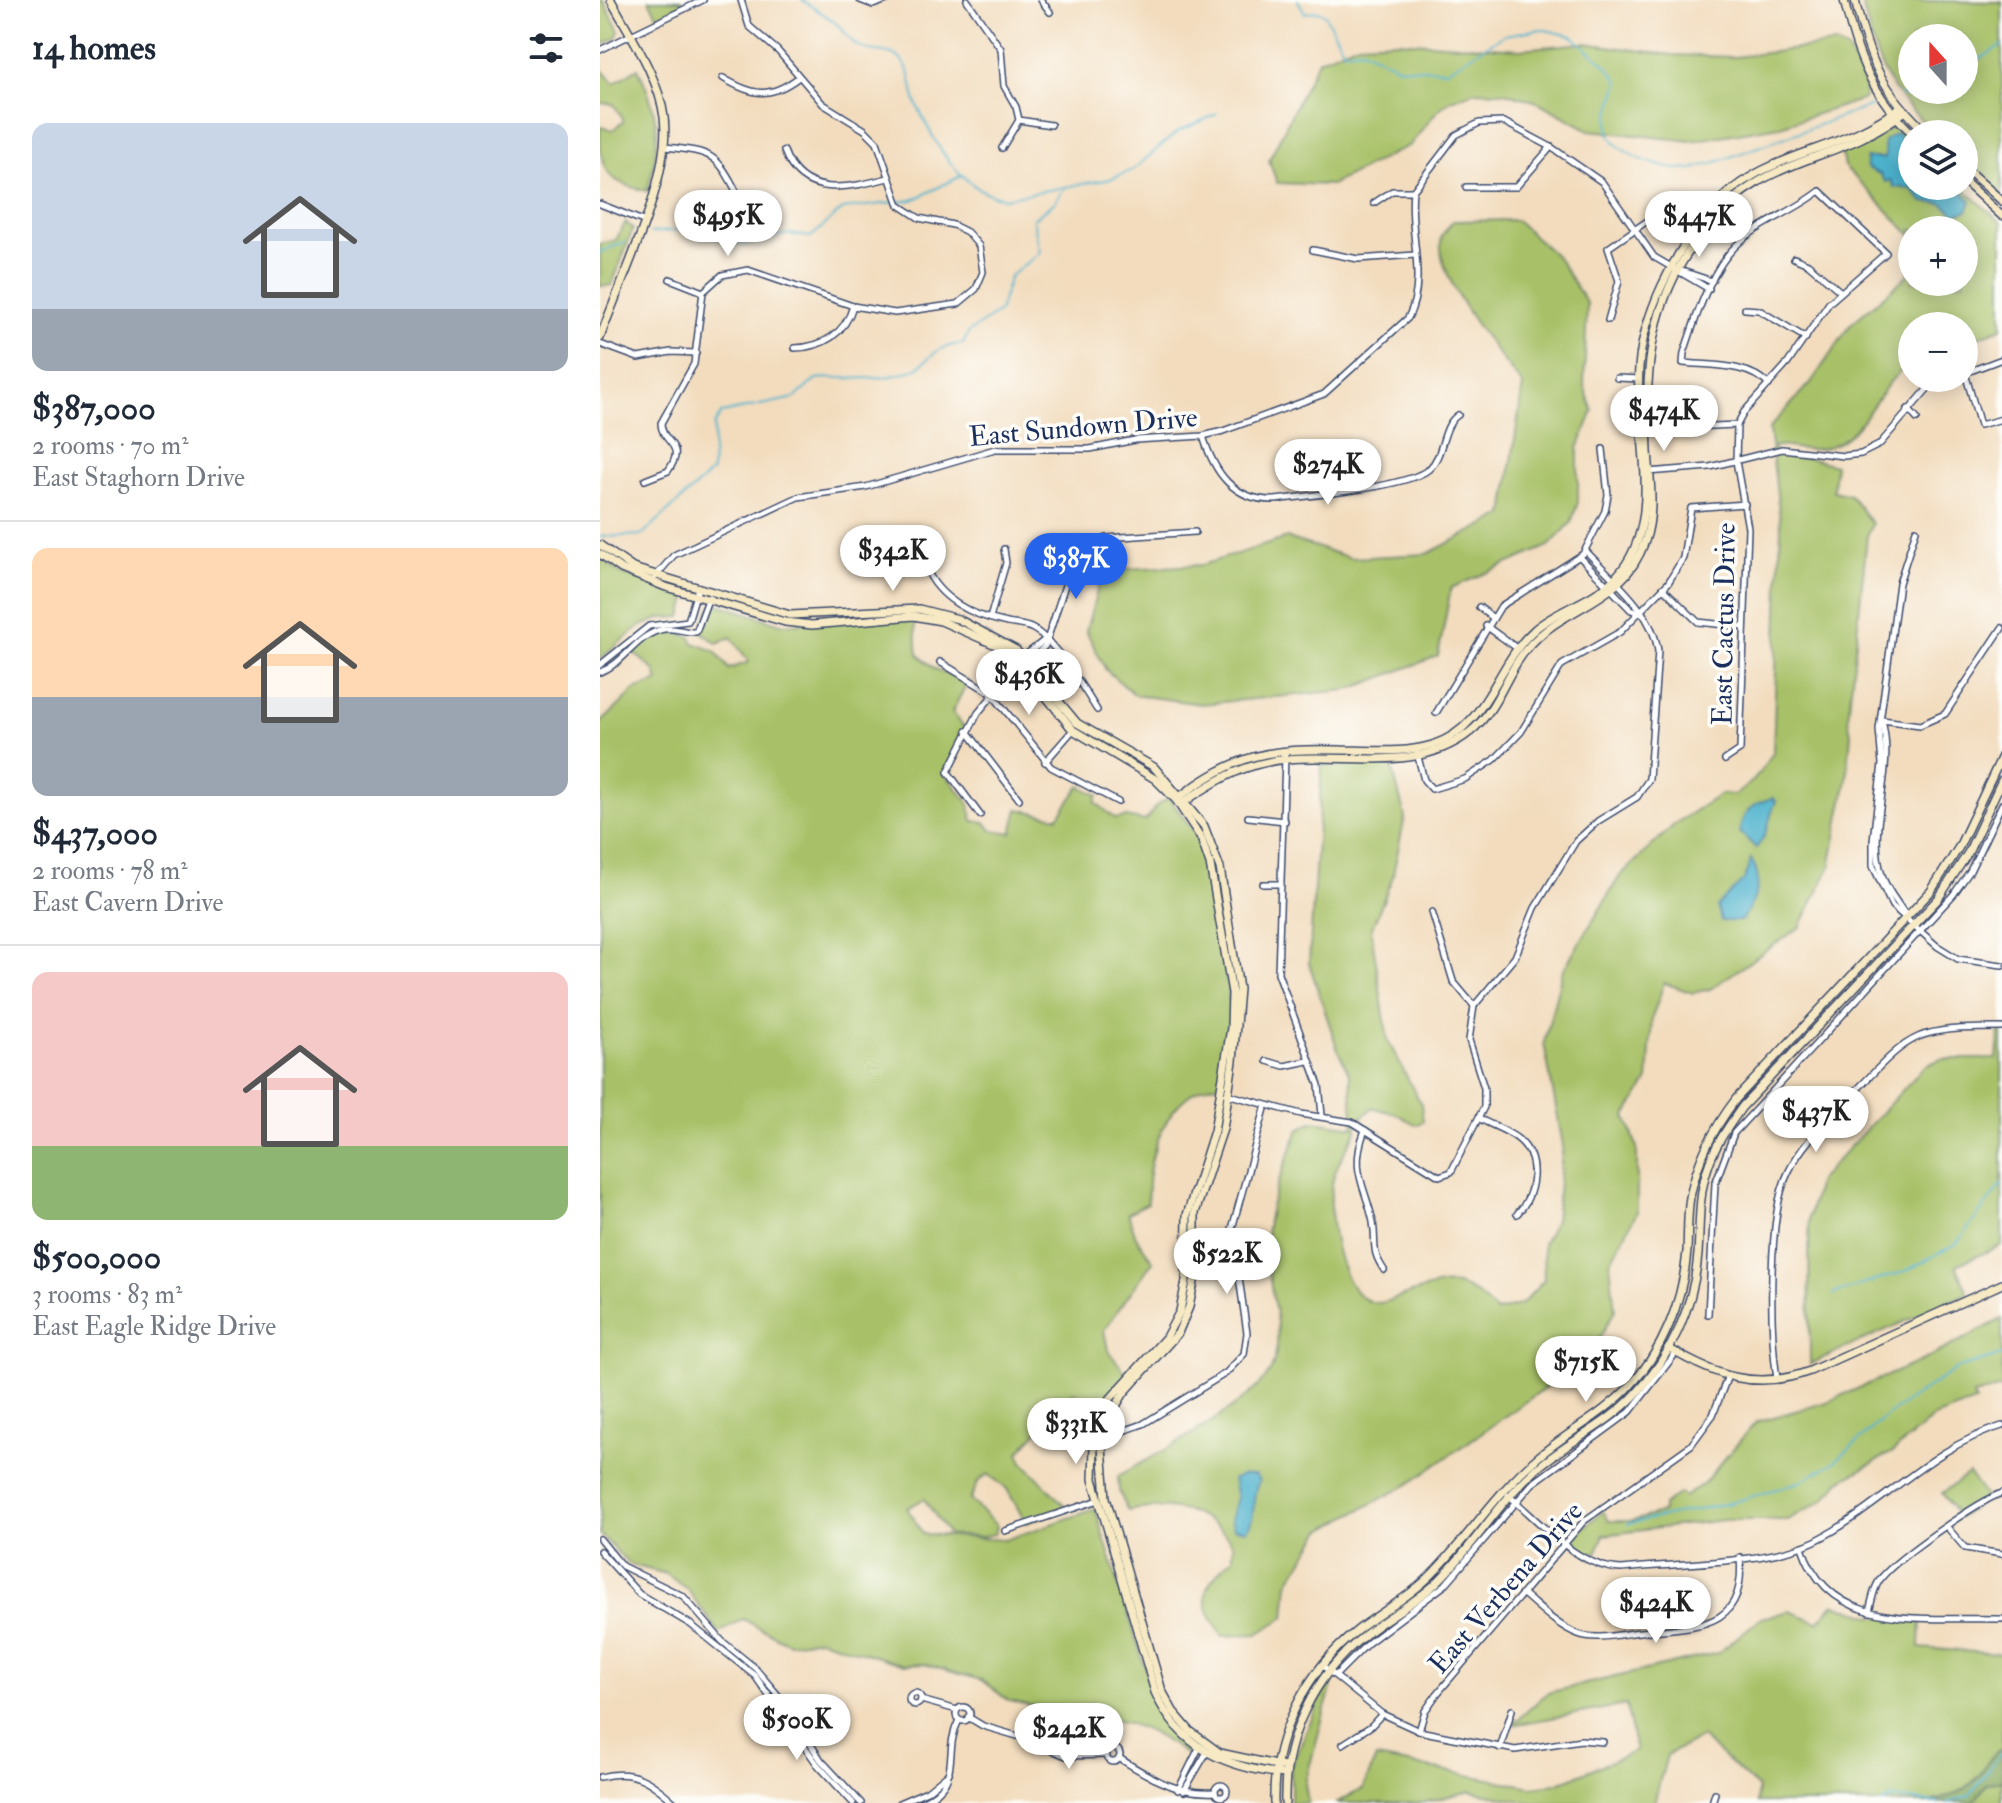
<!DOCTYPE html>
<html lang="en">
<head>
<meta charset="utf-8">
<style>
  body { margin:0; font-family:"IM FELL Double Pica",serif; background:#f6f6f7; color:#1f2937; height:100vh; display:flex; flex-direction:column; font-size:30px; white-space:nowrap }
  * { box-sizing:border-box; margin:0 }
  p { font-size:26px; color:#747a83 }
  .icon { flex:none; width:44px; height:44px; fill:none; stroke:currentColor; stroke-width:2; stroke-linecap:round; stroke-linejoin:round }
  .map { position:relative; flex:1; overflow:hidden }
  .side { display:flex; flex-direction:column; background:#fff; width:600px }
  .side>* { flex:none }
  .needle { width:52px; rotate:339deg }
  .tools { position:absolute; left:1298px; top:24px; display:grid; gap:16px }
  .tools a { display:grid; place-items:center; width:80px; height:80px; border-radius:50%; background:#fff; box-shadow:0 4px 20px #0003; font-size:40px }
  .price { position:absolute; translate:-50% -68px; padding:0 18px; border-radius:28px; background:#fff; color:#222; font-size:26px; line-height:52px; filter:drop-shadow(0 2px 4px #0008) }
  .price::after { content:''; position:absolute; left:50%; top:48px; width:24px; height:18px; margin-left:-12px; background:inherit; clip-path:polygon(0 0,100% 0,50% 100%) }
  .price.active { background:#2563eb; color:#fff }
  ul { padding:0; list-style:none }
  li { display:grid; align-content:center; gap:16px; height:424px; padding:0 32px }
  li+li { border-top:2px solid #e0e1e3 }
  li span { display:grid; place-items:center; height:248px; border-radius:16px; color:#555 }
  li>.icon { margin-inline-start:auto }
  span .icon { width:144px; height:144px; fill:#fffc; stroke-width:1 }
  li b { font-size:34px }
  h2 { display:flex; justify-content:space-between; align-items:center; height:96px; padding:0 32px; font-size:34px }
  main { display:flex; flex:1; min-height:0 }
  .map>svg:first-child { display:block }
  .green { fill:#a8c167; stroke:#627862; stroke-width:2; fill-rule:evenodd }
  .forest { fill:#86a75c; stroke:#506b5d; stroke-width:2 }
  .water { fill:#4eb2cd; stroke:#347096; stroke-width:2 }
  .lines { fill:none; stroke-linecap:round; stroke-linejoin:round }
  .stream { stroke:#4eb2cd; stroke-width:2 }
  .street-casing { stroke:#3b496c; stroke-width:8 }
  .secondary-casing { stroke:#3b496c; stroke-width:10 }
  .street { stroke:#fff; stroke-width:5 }
  .secondary { stroke:#f6e9c3; stroke-width:7 }
  .labels { text-anchor:middle; stroke-width:7; stroke-linejoin:round; paint-order:stroke }
  .street-label { font-size:28px; fill:#1b2f5e; stroke:#fdfcf7 }
</style>
</head>
<body>
<main>
<section class="side">
<h2>14 homes<svg class="icon" aria-label="filters" viewBox="0 0 24 24"><path d="M4 7h16M4 17h16"/><circle cx="9" cy="7" r="2"/><circle cx="15" cy="17" r="2"/></svg></h2>
<ul>
<li><span style="background:linear-gradient(#c9d6e8 75%,#9aa5b1 0)"><svg class="icon" aria-label="home" viewBox="0 0 24 24"><path d="M3 11l9-7 9 7M6 9v11h12V9"/></svg></span><div><b>$387,000</b><p>2 rooms · 70 m²</p><p>East Staghorn Drive</p></div></li>
<li><span style="background:linear-gradient(#ffd9b3 60%,#9aa5b1 0)"><svg class="icon" aria-label="home" viewBox="0 0 24 24"><path d="M3 11l9-7 9 7M6 9v11h12V9"/></svg></span><div><b>$437,000</b><p>2 rooms · 78 m²</p><p>East Cavern Drive</p></div></li>
<li><span style="background:linear-gradient(#f6c9c9 70%,#8fb573 0)"><svg class="icon" aria-label="home" viewBox="0 0 24 24"><path d="M3 11l9-7 9 7M6 9v11h12V9"/></svg></span><div><b>$500,000</b><p>3 rooms · 83 m²</p><p>East Eagle Ridge Drive</p></div></li>
</ul>
</section>
<div class="map">
<svg width="1402" height="1803" viewBox="0 0 1402 1803">
  <rect width="100%" height="100%" fill="#fdfcf7"/>
  <filter id="ink" filterUnits="userSpaceOnUse"><feTurbulence type="fractalNoise" baseFrequency=".0125" numOctaves="2"/><feDisplacementMap in="SourceGraphic" scale="16" xChannelSelector="R" yChannelSelector="G"/><feConvolveMatrix kernelMatrix="1 2 1 2 8 2 1 2 1" color-interpolation-filters="sRGB"/></filter>
  <filter id="wash" filterUnits="userSpaceOnUse"><feTurbulence type="fractalNoise" baseFrequency=".006" numOctaves="4" result="noise"/><feDisplacementMap in="SourceGraphic" scale="32" xChannelSelector="R" yChannelSelector="G"/><feGaussianBlur stdDeviation="1.8" result="paint"/><feColorMatrix in="noise" values="0 0 0 0 0 0 0 0 0 0 0 0 0 0 0 0 0 1.4 0 .05"/><feComposite in="paint" operator="in"/></filter>
  <g filter="url(#wash)">
    <rect width="100%" height="100%" fill="#f2dcbd"/>
    <g class="green">
      <polygon points="0,0 3,0 19,31 16,38 0,46"/>
      <polygon points="49,0 81,0 83,4 58,17"/>
      <path d="M1261 0 1402 2V195L1364 160V134H1336C1282 83 1279 70 1261 0ZM1312 38H1364V90H1312Z"/>
      <polygon points="797,41 920,49 985,43 1072,55 1135,57 1235,44 1248,50 1266,87 1264,99 1180,126 1091,141 989,130 938,102 904,92 875,91 851,100 838,110 810,145 731,185 677,183 669,160 718,60 758,43"/>
      <path d="M0 68 14 83 38 68C60 116 62 141 47 191 3 181 0 170 0 127L12 130 23 122V118L13 104 0 103Z"/>
      <path d="M1292 127H1298L1312 141V186H1361L1402 223V328L1364 342V326H1312V363C1276 383 1267 437 1224 448 1209 452 1190 446 1174 446L1175 455 1205 457 1235 465 1233 491 1250 495 1272 524 1267 536 1248 718 1251 734 1247 779 1230 868 1200 927 1110 989 1093 993 1064 983 1052 1018 1048 1080 1026 1116 1037 1147V1212L1010 1263 1015 1310 990 1356 809 1484 722 1530 688 1583 685 1617 657 1634 623 1636C597 1602 600 1586 633 1558V1544C607 1508 569 1503 528 1511L519 1491 518 1476C551 1458 660 1400 672 1367 688 1324 664 1283 666 1240 667 1202 686 1164 699 1129L714 1121 754 1127 750 1075 738 1050 709 963 722 765 791 763 805 817 792 879 771 930 788 1041 821 1104 823 1121 816 1125 795 1113 773 1108 757 1121V1129C749 1146 734 1166 732 1185 727 1214 738 1302 778 1303 785 1303 795 1298 802 1296 849 1281 860 1275 896 1312L922 1304 944 1280 943 1243 955 1221 963 1145 944 1043 962 972 1020 876 1076 823 1121 794 1135 795 1154 780 1173 753 1181 527 1169 428 1210 384 1252 323 1308 275 1312 257V282H1364V230H1312V236L1244 166 1241 153 1264 145Z"/>
      <path d="M916 220 957 257 987 304 984 385 993 411 978 448V502L971 523 949 546 851 588 838 656 748 690 601 704 535 695 506 670 486 631 503 570 602 565 687 538 751 558 827 554 904 515 923 385C900 357 831 275 842 236 844 232 850 225 853 221Z"/>
      <polygon points="26,222 33,229 12,285 0,286 0,244 16,240"/>
      <polygon points="0,557 22,574 88,595 82,617 61,618 39,627 0,659"/>
      <path d="M115 603 181 624 314 618 318 654 335 669 368 681 352 712 365 728 345 774 369 803 373 821 385 822 392 830 412 833 418 809 458 817 480 786 498 795 495 802 516 819 526 817 545 821 557 805 569 798 596 834 606 857 631 1008 620 1084C568 1086 544 1159 548 1203L528 1213 536 1237 553 1261 504 1330 508 1350 527 1375 504 1409 474 1392 419 1452 423 1462 467 1508 426 1523 407 1489 388 1474 378 1482 370 1500 397 1526 395 1534 379 1537 349 1535 324 1499 307 1508 323 1534 405 1540 495 1509 553 1693 592 1745 585 1754C534 1719 520 1717 458 1719L460 1711 409 1701 381 1680 324 1664 304 1665 220 1639 188 1643 143 1619 119 1633 87 1589 66 1574 29 1564 0 1534V724L35 690 58 681 55 671 33 652C47 633 69 628 91 637L94 643 115 651 129 669 149 662 131 637 117 643 102 632 109 610Z"/>
      <polygon points="1399,1031 1402,1031 1402,1245 1356,1265 1368,1293 1210,1364 1209,1217 1218,1181 1324,1067 1340,1059 1397,1059"/>
      <polygon points="1402,1319 1402,1388 1373,1395 1375,1402 1334,1417 1293,1452 1240,1481 1224,1500 1187,1520 1124,1520 1004,1535 993,1560 972,1543 972,1538 1003,1511 1009,1521 1033,1521 1063,1512 1063,1505 1080,1493 1084,1497 1104,1483 1156,1422 1227,1402 1328,1358"/>
      <polygon points="1369,1474 1386,1498 1359,1518 1342,1493"/>
      <path d="M1234 1604 1274 1617 1321 1618 1320 1648 1402 1654V1749C1389 1755 1386 1768 1377 1778 1363 1794 1344 1799 1325 1803H1157L1158 1788 1101 1737 1067 1755 1054 1803H931L870 1791 822 1803H736L763 1789 776 1758 932 1787 956 1784 1036 1751 1026 1705 912 1725 947 1693 1118 1653 1161 1618 1190 1611 1218 1622Z"/>
      <polygon points="728,1682 732,1684 705,1783 708,1803 691,1803 691,1766"/>
      <polygon points="1402,1780 1402,1803 1372,1803 1387,1784"/>
    </g>
    <path class="forest" d="M1402 1749V1780L1387 1784 1374 1802 1325 1803C1344 1799 1363 1794 1377 1778 1386 1768 1389 1755 1402 1749Z"/>
    <g class="water">
      <polygon points="1297,133 1309,147 1312,186 1357,186 1371,201 1367,211 1356,214 1342,203 1323,202 1312,189 1294,187 1291,180 1286,182 1280,174 1267,168 1266,158 1285,158 1284,141"/>
      <path d="M1173 798 1176 801C1168 818 1169 835 1156 848L1140 832C1142 810 1154 803 1173 798Z"/>
      <path d="M1151 859C1165 881 1156 899 1141 921H1121L1117 906 1144 880Z"/>
      <path d="M643 1475H655L659 1481C650 1497 658 1513 647 1530L634 1528 631 1520 637 1498 633 1479Z"/>
    </g>
    <g class="lines">
      <g class="stream">
        <path d="M202 0C213 8 227 15 237 24 245 31 249 41 258 46 273 55 291 47 303 62 313 75 311 88 316 102 332 140 360 191 404 198L510 179 533 170 577 132 617 114"/>
        <path d="M698 0 705 13 718 11 725 15 744 51 762 49 799 67 847 70 904 35 941 29 972 36 1008 67 1019 82C1015 97 1006 117 1009 132 1013 155 1072 173 1092 169 1098 168 1105 165 1111 164L1274 105"/>
        <polyline points="1364,69 1402,45"/>
        <polyline points="1300,96 1324,90"/>
        <polyline points="50,233 81,230 145,245 188,234 211,237 243,209 313,200 363,175"/>
        <polyline points="0,252 25,242"/>
        <path d="M0 537 42 535 104 479 112 471 114 425 122 413 195 398 216 379C246 376 274 382 304 373 334 365 324 347 363 344L369 332 399 312 410 276 440 253 433 219 454 203 465 187"/>
        <polyline points="1233,1294 1306,1271 1356,1244 1402,1184"/>
        <polyline points="1027,1524 1134,1502 1202,1481 1233,1463 1290,1413 1356,1369 1402,1355"/>
        <polyline points="1282,1803 1293,1798 1338,1803"/>
        <polyline points="1348,1803 1370,1795 1402,1752"/>
      </g>
    </g>
  </g>
  <g filter="url(#ink)">
    <g class="lines">
      <g class="street-casing">
        <g id="street">
          <polyline points="260,0 273,5 287,0"/>
          <polyline points="367,0 401,49 404,86 416,107 419,120 402,148"/>
          <polyline points="441,0 450,12"/>
          <polyline points="0,50 103,0"/>
          <path d="M123 78C153 96 170 99 199 77"/>
          <polyline points="419,120 451,125"/>
          <path d="M65 147C113 152 117 153 139 197"/>
          <path d="M184 151C202 200 249 188 288 178"/>
          <polyline points="866,187 916,187 951,147"/>
          <polyline points="774,203 792,191 813,191"/>
          <polyline points="0,204 43,221"/>
          <polyline points="713,250 758,259 815,255"/>
          <polyline points="1194,258 1208,264 1241,292"/>
          <polyline points="1079,270 1112,281"/>
          <polyline points="70,279 103,292"/>
          <polyline points="1145,309 1159,310 1206,338"/>
          <polyline points="1008,320 1019,281 1008,248 1056,215"/>
          <polyline points="0,344 38,358 71,352 96,353"/>
          <path d="M195 348C223 347 245 334 253 306"/>
          <polyline points="1365,373 1380,425 1402,419"/>
          <polyline points="1365,373 1402,359"/>
          <polyline points="1017,378 1039,379"/>
          <polyline points="1308,409 1317,419"/>
          <polyline points="1089,427 1137,425"/>
          <path d="M603 436C614 472 633 501 675 500 708 495 807 488 829 469 845 454 841 426 858 415"/>
          <polyline points="1048,472 1110,467 1182,449 1244,456 1261,454 1279,445 1330,386 1351,378"/>
          <path d="M45 480 68 471C88 443 61 444 61 423L94 364 103 292 122 275 148 270 253 306 295 313 358 304 376 289 383 272 379 246 367 232 353 225 319 218 299 205 277 142 265 130 223 104 178 51 149 26 141 0"/>
          <polyline points="1316,530 1299,583 1279,729 1282,764 1273,840 1273,866 1292,906 1337,946 1358,959 1402,965"/>
          <polyline points="980,557 1031,610 1040,613"/>
          <path d="M326 568C339 599 371 615 403 622 413 625 424 624 433 629 454 640 484 689 497 710"/>
          <path d="M55 577 74 555 198 497 266 487 395 449H490L535 440 603 436 623 431 724 394 808 318C828 279 808 233 813 191L856 135 879 123 904 122 951 147 1002 182 1054 257 1109 289"/>
          <polyline points="1063,588 1098,622 1144,627"/>
          <polyline points="879,607 892,617"/>
          <polyline points="390,618 406,563 404,549"/>
          <polyline points="886,626 918,649"/>
          <polyline points="425,659 433,658 445,646 471,567 484,548 507,538 595,532"/>
          <polyline points="340,662 391,693 451,767 518,802"/>
          <polyline points="0,665 49,626 88,621 98,588"/>
          <path d="M0 672C26 663 36 634 64 629 76 627 86 633 96 632L109 597"/>
          <polyline points="836,713 901,606 983,554 1005,511 1008,495 1003,449"/>
          <polyline points="1282,720 1320,725 1345,714 1402,628"/>
          <path d="M1282 721C1296 772 1266 826 1282 875 1287 892 1299 903 1307 918"/>
          <polyline points="367,731 419,799"/>
          <polyline points="817,753 824,780 832,789 865,779 894,760 921,732 962,665 1020,632 1068,583 1083,558 1091,508 1145,504"/>
          <polyline points="685,757 678,973 719,1085 722,1115"/>
          <path d="M1125 760 1140 750 1148 528 1136 461 1137 425 1144 412 1188 363 1229 303 1286 253 1220 191C1195 211 1164 221 1141 241 1111 266 1096 317 1084 353L1083 363C1112 366 1148 363 1169 385"/>
          <polyline points="445,762 473,730"/>
          <polyline points="380,815 348,772 378,713 428,653 446,639"/>
          <polyline points="648,817 685,821"/>
          <polyline points="663,884 681,884"/>
          <polyline points="832,912 853,981 874,1006"/>
          <polyline points="667,1061 684,1066 708,1061"/>
          <path d="M626 1094 701 1114 752 1122 839 1176 851 1172 884 1107V1088L869 1040 874 1006 915 957 935 908 976 841 998 821 1037 797 1049 779 1058 651C1053 611 1012 579 985 550"/>
          <path d="M880 1119C893 1126 909 1131 919 1140 941 1159 935 1195 917 1214"/>
          <path d="M765 1130C749 1171 765 1184 773 1222 777 1245 770 1249 784 1270"/>
          <polyline points="1108,1314 1115,1184 1134,1133 1353,895 1370,871 1402,804"/>
          <path d="M1177 1379C1170 1331 1167 1215 1188 1173 1202 1143 1227 1121 1250 1097 1312 1033 1311 1028 1402 1028"/>
          <polyline points="505,1432 523,1431 543,1424 626,1373 644,1354 647,1333 632,1229 666,1105"/>
          <path d="M908 1495C941 1522 976 1567 1021 1569 1076 1563 1167 1564 1215 1541 1281 1508 1330 1447 1402 1426"/>
          <polyline points="1347,1527 1365,1548 1402,1554"/>
          <polyline points="405,1531 499,1500"/>
          <polyline points="0,1539 22,1566 83,1596 122,1641 155,1668 178,1695 221,1760 261,1803"/>
          <path d="M1202 1547C1230 1635 1327 1616 1402 1619"/>
          <polyline points="0,1551 39,1594 90,1624 155,1676 217,1764 253,1803"/>
          <path d="M923 1594C940 1608 957 1626 978 1634 997 1641 1020 1634 1040 1632 1095 1626 1147 1631 1140 1557"/>
          <path d="M1269 1612C1272 1600 1274 1586 1282 1577 1300 1556 1377 1502 1402 1493"/>
          <polyline points="723,1666 782,1714 819,1731 915,1750 981,1740 1003,1742"/>
          <polyline points="736,1675 768,1643 845,1585 932,1484 1030,1412 1076,1353"/>
          <circle cx="315" cy="1699" r="6"/>
          <polyline points="321,1700 357,1710"/>
          <circle cx="363" cy="1714" r="7"/>
          <polyline points="368,1717 383,1726 431,1740"/>
          <polyline points="819,1731 825,1711 837,1694 984,1521 1091,1445 1113,1415 1127,1378"/>
          <circle cx="436" cy="1743" r="6"/>
          <polyline points="743,1744 771,1726 782,1714"/>
          <polyline points="442,1746 466,1756 507,1755"/>
          <polyline points="900,1748 912,1710"/>
          <circle cx="513" cy="1755" r="7"/>
          <path d="M519 1758C553 1779 575 1794 615 1792"/>
          <path d="M0 1777C33 1768 51 1781 75 1803"/>
          <circle cx="621" cy="1791" r="6"/>
          <polyline points="578,1790 600,1746"/>
          <polyline points="584,1791 607,1752"/>
          <polyline points="299,1803 327,1791 349,1773"/>
          <path d="M319 1803C366 1782 341 1755 359 1720"/>
          <polyline points="1112,1803 1115,1793"/>
        </g>
      </g>
      <g class="secondary-casing">
        <g id="secondary">
          <path d="M1244 0C1256 54 1272 96 1313 134"/>
          <path d="M1255 0C1269 61 1282 91 1328 134"/>
          <polyline points="1364,167 1402,201"/>
          <polyline points="1364,181 1402,216"/>
          <path d="M0 338C21 279 72 178 64 117 59 77 30 35 11 0"/>
          <polyline points="0,545 33,568 190,615 319,609 358,619 416,650 477,723 554,767 604,826 620,868 639,989 633,1061 623,1129 595,1213 595,1277 589,1307 578,1333 524,1393 513,1411 502,1447 506,1498 562,1691 573,1711 590,1731 620,1753 685,1767"/>
          <path d="M0 554 21 569 66 587 185 622 212 625 314 616 341 621 398 646 420 664 473 730 555 779 576 800 601 838 610 864 632 993 631 1028 614 1131 587 1215 586 1281 580 1311 566 1337 510 1399 494 1445 493 1479 555 1692C579 1748 627 1768 684 1774"/>
          <path d="M578 798C637 754 667 748 741 750 772 750 802 754 832 745 889 727 894 666 934 630 958 609 992 602 1015 578 1068 522 1034 436 1039 367 1043 314 1073 255 1107 214 1160 149 1238 156 1300 107"/>
          <path d="M584 802C618 779 647 762 688 759 750 753 817 774 870 732 900 708 906 670 931 644 970 603 1024 602 1045 541 1055 512 1050 481 1048 451 1044 367 1050 297 1105 229 1165 152 1235 166 1304 112"/>
          <path d="M1068 1348C1115 1376 1156 1391 1210 1371L1402 1284"/>
          <path d="M674 1803C672 1737 706 1670 759 1629 781 1612 806 1599 827 1579 866 1542 895 1493 937 1458 966 1433 1001 1416 1028 1388 1063 1352 1083 1301 1087 1251 1088 1233 1087 1215 1090 1197 1097 1160 1113 1129 1136 1099L1331 891 1359 847 1402 756"/>
          <path d="M685 1803C683 1738 714 1675 765 1635 787 1617 813 1604 834 1585 871 1551 896 1505 934 1471 965 1443 1006 1426 1035 1395 1071 1357 1094 1306 1098 1254 1100 1225 1098 1198 1107 1170 1114 1146 1128 1127 1142 1107L1338 899 1368 853 1402 780"/>
        </g>
      </g>
      <use href="#street" class="street"/>
      <use href="#secondary" class="secondary"/>
    </g>
  </g>
  <g class="labels">
    <g class="street-label">
      <text transform="translate(483 426) rotate(-5)" y="10">East Sundown Drive</text>
      <text transform="translate(1123 624) rotate(-89)" y="10">East Cactus Drive</text>
      <text transform="translate(905 1587) rotate(-49)" y="10">East Verbena Drive</text>
    </g>
  </g>
</svg>
<div class="tools">
<a><svg class="needle" viewBox="-14 -14 28 28"><path d="M0-13l5 13h-10z" fill="#e53935"/><path d="M0 13l5-13h-10z" fill="#747a83"/></svg></a>
<a><svg class="icon" aria-label="layers" viewBox="0 0 24 24"><path d="M12 4l9 5-9 5-9-5zM3 14l9 5 9-5"/></svg></a>
<a>+</a>
<a>−</a>
</div>
<b class="price" style="left:128px;top:258px">$495K</b>
<b class="price" style="left:1099px;top:259px">$447K</b>
<b class="price" style="left:1064px;top:453px">$474K</b>
<b class="price" style="left:728px;top:507px">$274K</b>
<b class="price" style="left:293px;top:593px">$342K</b>
<b class="price active" style="left:476px;top:601px">$387K</b>
<b class="price" style="left:429px;top:717px">$436K</b>
<b class="price" style="left:1216px;top:1154px">$437K</b>
<b class="price" style="left:627px;top:1296px">$522K</b>
<b class="price" style="left:986px;top:1404px">$715K</b>
<b class="price" style="left:476px;top:1466px">$331K</b>
<b class="price" style="left:1056px;top:1645px">$424K</b>
<b class="price" style="left:197px;top:1762px">$500K</b>
<b class="price" style="left:469px;top:1771px">$242K</b>
</div>
</main>
</body>
</html>
